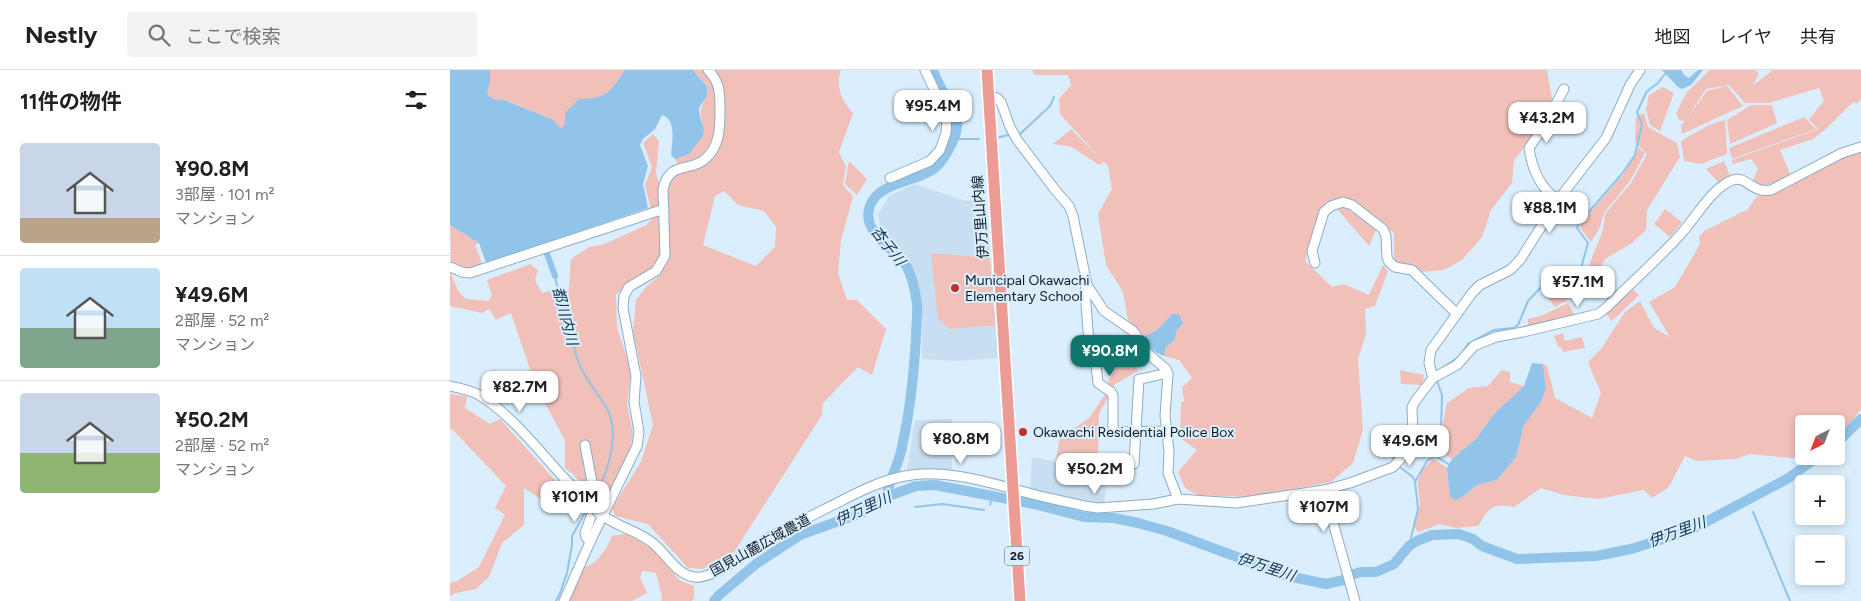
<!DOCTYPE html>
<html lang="ja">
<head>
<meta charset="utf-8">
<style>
  body { margin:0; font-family:Figtree,"Noto Sans JP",sans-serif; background:#f2f2f2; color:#202124; height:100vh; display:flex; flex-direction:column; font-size:19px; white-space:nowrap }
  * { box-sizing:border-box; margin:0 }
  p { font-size:16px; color:#757577 }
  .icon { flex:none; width:28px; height:28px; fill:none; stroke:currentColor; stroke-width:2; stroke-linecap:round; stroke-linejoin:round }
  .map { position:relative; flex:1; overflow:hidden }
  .drawer { display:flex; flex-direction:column; background:#fff; width:450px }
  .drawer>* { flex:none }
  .needle { width:32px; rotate:222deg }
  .controls { position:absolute; left:1345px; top:345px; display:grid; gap:10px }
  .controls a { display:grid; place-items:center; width:50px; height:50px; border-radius:5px; background:#fff; box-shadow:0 2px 8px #0003; font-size:25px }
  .price { position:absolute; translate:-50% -42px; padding:0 11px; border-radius:10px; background:#fff; color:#222; font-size:16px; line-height:32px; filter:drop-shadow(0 1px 2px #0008) }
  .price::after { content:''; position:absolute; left:50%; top:30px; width:15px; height:11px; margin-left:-8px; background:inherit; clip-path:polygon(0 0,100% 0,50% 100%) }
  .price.on { background:#0f766e; color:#fff }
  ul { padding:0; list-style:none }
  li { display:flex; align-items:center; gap:15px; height:125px; padding:0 20px }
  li+li { border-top:1px solid #e0e0e0 }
  li span { display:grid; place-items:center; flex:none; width:140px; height:100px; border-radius:5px; color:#555 }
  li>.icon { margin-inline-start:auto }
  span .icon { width:60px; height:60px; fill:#fffc; stroke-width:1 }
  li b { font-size:21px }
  h2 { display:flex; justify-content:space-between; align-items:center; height:60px; padding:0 20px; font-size:21px }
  header { display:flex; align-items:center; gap:30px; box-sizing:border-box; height:70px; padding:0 25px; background:#fff; border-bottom:1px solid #e0e0e0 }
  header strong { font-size:24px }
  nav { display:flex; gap:28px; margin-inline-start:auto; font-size:18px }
  .search { width:350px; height:45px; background:#f2f2f2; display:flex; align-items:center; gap:12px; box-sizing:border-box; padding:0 18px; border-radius:5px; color:#757577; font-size:19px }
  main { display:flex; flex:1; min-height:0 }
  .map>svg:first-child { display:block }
  .built { fill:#c7dff1 }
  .green { fill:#f0c0b9; fill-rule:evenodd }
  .water { fill:#92c4ea }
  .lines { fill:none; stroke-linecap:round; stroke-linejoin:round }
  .stream { stroke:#92c4ea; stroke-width:2 }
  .canal { stroke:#92c4ea; stroke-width:6 }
  .river { stroke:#92c4ea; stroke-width:10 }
  .minor-casing { stroke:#8dacc5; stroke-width:11 }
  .major-casing { stroke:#fff; stroke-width:14 }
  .minor { stroke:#fff; stroke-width:9 }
  .major { stroke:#ed9b95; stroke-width:11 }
  .minor-bridge-casing { stroke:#8dacc5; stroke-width:11; stroke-linecap:butt }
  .minor-bridge { stroke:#fff; stroke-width:9 }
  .poi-dot { fill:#be302a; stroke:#daeefd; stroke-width:2 }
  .labels { text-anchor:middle; stroke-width:4; stroke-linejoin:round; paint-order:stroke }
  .shield { fill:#daeefd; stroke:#4d5c66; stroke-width:1 }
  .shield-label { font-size:12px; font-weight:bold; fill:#111d26 }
  .street-label { font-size:14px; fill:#111d26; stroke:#daeefd }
  .poi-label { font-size:14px; fill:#111d26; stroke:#daeefd; text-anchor:start }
  .water-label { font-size:15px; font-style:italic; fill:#0f3650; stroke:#daeefd }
</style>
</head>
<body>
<header>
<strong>Nestly</strong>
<div class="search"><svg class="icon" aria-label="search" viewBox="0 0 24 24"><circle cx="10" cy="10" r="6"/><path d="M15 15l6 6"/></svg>ここで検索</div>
<nav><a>地図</a><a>レイヤ</a><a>共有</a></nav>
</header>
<main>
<section class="drawer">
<h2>11件の物件<svg class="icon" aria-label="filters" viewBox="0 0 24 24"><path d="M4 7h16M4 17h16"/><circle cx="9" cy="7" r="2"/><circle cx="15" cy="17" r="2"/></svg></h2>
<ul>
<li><span style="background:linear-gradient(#c9d6e8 75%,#b9a48a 0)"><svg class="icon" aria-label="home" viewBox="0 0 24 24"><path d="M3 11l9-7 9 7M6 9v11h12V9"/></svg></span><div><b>¥90.8M</b><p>3部屋 · 101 m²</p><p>マンション</p></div></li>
<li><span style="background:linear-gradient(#bfe0f5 60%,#7fa58c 0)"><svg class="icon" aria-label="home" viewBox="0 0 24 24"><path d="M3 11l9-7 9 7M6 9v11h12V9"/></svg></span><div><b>¥49.6M</b><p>2部屋 · 52 m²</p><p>マンション</p></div></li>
<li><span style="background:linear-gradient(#c9d6e8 60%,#8fb573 0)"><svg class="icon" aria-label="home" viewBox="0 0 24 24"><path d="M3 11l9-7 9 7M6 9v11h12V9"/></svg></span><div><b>¥50.2M</b><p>2部屋 · 52 m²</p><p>マンション</p></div></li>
</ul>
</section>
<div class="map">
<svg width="1411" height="531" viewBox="0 0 1411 531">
  <rect width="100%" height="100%" fill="#daeefd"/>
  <g class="built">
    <polygon points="465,114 516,131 536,128 548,288 506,291 472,289 472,236 465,200 431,162 428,145 439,126"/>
    <polygon points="502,349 502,400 457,400 465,350"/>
    <polygon points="582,387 636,398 658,411 653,436 580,421"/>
  </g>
  <g class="green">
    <path d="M40 0H175L160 22 146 29 112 58 108 56 104 50 53 29C46 31 40 28 37 23L40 13Z"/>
    <path d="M243 0H391C385 16 392 31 403 43L389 82 396 97 393 115 403 126 391 171 388 203 397 230H407L436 259 422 305 408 297 373 333 372 345 284 482 253 499 238 498 198 454 165 446 162 438 191 392 203 355 183 261 186 230 196 217 210 205 219 188 216 121 221 107 230 97 225 89 239 84 254 58C245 32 257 38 257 17ZM274 121 288 135 314 141 326 157 325 177 306 196 253 175 265 126Z"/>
    <polygon points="582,0 1097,0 1102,29 1082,68 1064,90 1062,113 1041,140 1032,167 1012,190 994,200 972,202 965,196 944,191 944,163 903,132 886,129 871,139 855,191 882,217 894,214 919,225 933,195 938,201 925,236 915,239 916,264 908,289 913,360 903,393 881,412 800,427 748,425 735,418 728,402 747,380 730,368 731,332 734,331 732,317 742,308 729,290 714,286 716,277 725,270 726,262 733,253 729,244 722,244 707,260 695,266 678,250 673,222 656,195 648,144 662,119 658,96 654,92 649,95 622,77 603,74 621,59 650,88 610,44 609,29 621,15 618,5 585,5"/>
    <polygon points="1260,0 1305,0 1309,4 1303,15 1323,0 1411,0 1411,29 1408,33 1403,32 1376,59 1363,69 1330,80 1341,106 1313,116 1302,112 1308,99 1301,89 1283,94 1282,90 1368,59 1359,49 1374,31 1369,18 1319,33 1295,33 1279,15 1256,19 1235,51 1257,21 1277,16 1293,36 1232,64 1231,56 1235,51 1229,50 1226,43 1237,22"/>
    <polygon points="1213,17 1224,23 1210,61 1200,55 1196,40 1199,25"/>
    <polygon points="1301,35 1322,35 1327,53 1280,74 1277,50"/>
    <polygon points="1194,43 1198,57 1227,73 1230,87 1197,140 1196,160 1182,173 1155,189 1144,208 1116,231 1105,237 1094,223 1124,213 1138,198 1153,160 1155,144 1181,113 1197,84 1185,72 1186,47"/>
    <polygon points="1354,47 1366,59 1282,89 1279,78"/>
    <polygon points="1275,50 1277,84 1251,94 1234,91 1231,71 1259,55"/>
    <polygon points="203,64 209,71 206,103 209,112 211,187 203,199 166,224 167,257 181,301 177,334 183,364 180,380 151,437 124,405 115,398 115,370 86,317 61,243 46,250 39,239 32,243 0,236 0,202 9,222 16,229 38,231 42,225 37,210 80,194 88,200 85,210 92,223 103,220 109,231 118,227 121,189 139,177 155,174 196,155 203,148 195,115 202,97 193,73"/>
    <polygon points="1189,78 1195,83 1180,111 1154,143 1150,157 1141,172 1130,158 1131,153 1173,105"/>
    <path d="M1411 81V339L1400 354 1386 364V354H1354V386L1351 389 1301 384 1285 389 1247 391 1235 386 1219 417 1202 428 1194 420 1148 429 1114 425 1091 418 1064 437C1041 433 1040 437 1028 456L1006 458 990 454 969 462 964 458C963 450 967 447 969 439 971 431 968 423 968 415 967 406 977 393 984 389L997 398 1000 426H1014L1027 415 1047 410 1066 387 1074 354 1091 332 1096 319 1093 294 1097 296 1105 328 1142 348 1151 323 1138 292 1151 279 1175 242 1190 231 1204 258 1220 267 1199 232 1225 217 1250 174 1249 167 1254 161 1298 139 1307 126 1319 125 1395 86Z"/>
    <polygon points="399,91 417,109 407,125 395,114"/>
    <polygon points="1274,91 1280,106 1268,112 1256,99"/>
    <polygon points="895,137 926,160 919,176 887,139"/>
    <polygon points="1215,139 1232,152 1220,167 1204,154"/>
    <polygon points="0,155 29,173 25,175 33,196 15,201 1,193"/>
    <polygon points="481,183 540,188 545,255 500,259 488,248"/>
    <polygon points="1181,218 1189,225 1162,251 1155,243"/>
    <polygon points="1118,233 1125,246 1078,256 1078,249 1093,245"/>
    <polygon points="1113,263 1115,271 1132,267 1135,278 1113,282 1111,277 1108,277 1104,266"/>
    <polygon points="670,292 684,292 688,301 665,314 649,344 648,393 657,401 671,404 672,411 658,411 636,398 606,392 609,370 640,347 657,321 659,309"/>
    <polygon points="950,300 974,305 972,315 951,314"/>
    <polygon points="1052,300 1060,302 1060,312 1074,316 1044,344 1026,369 1002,389 991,381 995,369 992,358 997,333 1019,318 1038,316"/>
    <polygon points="0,324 17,326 15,338 40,354 50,349 114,420 101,436 74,418 74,455 52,473 39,507 26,519 6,523 0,526 0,513 7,511 29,497 55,445 45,438 56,416 2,359 0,360"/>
    <path d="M181 463 207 481 229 510 244 516V528L242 531H211L212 527 206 503 193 501 190 507 197 523 182 531H116L132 498C147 495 156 480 162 466Z"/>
  </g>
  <g class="water">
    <path d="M0 0H40V13L37 23C40 28 46 31 52 29L104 50 108 56 112 58 115 53V43L129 29C158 28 159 23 175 0H243L257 17V26L249 38 250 47 254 58 253 66 239 84 225 89 221 85C222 72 227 50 212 45L205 59 193 69 190 75 198 96 193 114 198 138 36 193 29 173 0 155Z"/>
    <polygon points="1212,0 1231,0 1235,6 1239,8 1248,0 1253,0 1241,15 1232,19 1228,17"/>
    <path d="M722 244H729L733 253 726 262 725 270 716 277 714 286C703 282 698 277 695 266L707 260Z"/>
    <polygon points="1082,293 1093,294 1096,319 1091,332 1074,355 1066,387 1047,410 1027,415 1014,426 1006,430 1000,427 997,398 1002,389 1026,369 1044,344 1074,316"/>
  </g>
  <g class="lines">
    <g class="stream">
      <polyline points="569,65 600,36 604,27"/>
      <polyline points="546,68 558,65 561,67"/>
      <polyline points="504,69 529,69"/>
      <path d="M105 206C107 220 113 233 117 246 122 262 123 279 129 294 136 310 147 322 156 337 170 360 160 398 147 421"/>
      <polyline points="1012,283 1018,274 1044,260 1063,258 1068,255 1078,231 1092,216 1124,207 1131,198 1138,173 1127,158 1129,153 1171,105 1185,85 1192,54 1187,42 1197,21 1208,13 1215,4"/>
      <polyline points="992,298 1009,287"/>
      <polyline points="934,371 944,390"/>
      <polyline points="985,386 1000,395"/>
      <polyline points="951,398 963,407 965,412"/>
      <polyline points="540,435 542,426"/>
      <polyline points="465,437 493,434 534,440"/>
      <polyline points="1303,442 1340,531"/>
      <polyline points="959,476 968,439 965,412 977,391 985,386 989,380 993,369 991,360 992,325 987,311"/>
      <polyline points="106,531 110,523 117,503 122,475 122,466 139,436"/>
    </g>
    <polyline class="canal" points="96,181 105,206"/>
    <g class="river">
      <polyline points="1386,374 1411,349"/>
      <path d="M436 427C439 410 449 394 452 377 460 341 464 304 466 267 466 256 468 244 467 233 465 221 463 208 457 197 445 178 413 164 419 139 426 111 466 113 485 98 493 91 497 83 502 73 505 66 508 59 507 51 505 39 487 15 483 0"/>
      <polyline points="264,531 268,526 306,494 350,465 411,443 436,427 466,416 485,415 584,434 634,447 664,448 688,453 717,461 838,506 876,514 894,510 904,504 911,502 926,502 944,494 959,476 967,471 982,465 1009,464 1023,469 1032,476 1067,489 1146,486 1181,479 1238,461 1252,454 1337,409 1369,386"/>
    </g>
    <g class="minor-casing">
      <g id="minor">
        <polyline points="538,25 547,28 551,32 560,57 568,71 606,121 619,136 623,146 637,215 654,241 683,261 689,269 697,283 716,299 718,304 715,346 719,381 718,403 728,429"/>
        <polyline points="440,108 480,91 490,80 496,63 497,47 475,0"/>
        <path d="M1108 130C1091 119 1082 99 1079 78L1093 58 1114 19"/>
        <polyline points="865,193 862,181 874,142 881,136 893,132 902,135 933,159 936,166 937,187 939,192 945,197 962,200 1007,244"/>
        <polyline points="0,197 12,202 20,203 214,139"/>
        <polyline points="637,215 635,221 640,286 646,296 648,313 661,322 663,326 663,362 717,361"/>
        <polyline points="983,308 979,293 981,280 1022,223 1030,215 1060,200 1070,190 1108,130 1156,68 1180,15 1190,0"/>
        <path d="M0 316C10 318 21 320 29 325 60 343 91 383 115 409"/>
        <polyline points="135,375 146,433 135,463 136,467 140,472"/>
        <path d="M684 394 689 309C700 308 707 304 718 304"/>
        <polyline points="874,420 905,531"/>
        <path d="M149 443C166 457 188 460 204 474 217 485 227 505 245 507 263 510 301 478 317 469 336 458 356 449 375 439 401 426 427 411 455 406 499 398 544 414 586 425 601 429 618 432 634 436L648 438 703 434 728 429 786 433 874 420 900 413 943 397 957 382 963 365 962 337 966 330 983 308 1007 295 1024 276 1046 267 1073 262 1148 244 1157 237C1181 213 1207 190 1230 165 1245 149 1262 117 1283 110 1296 105 1302 124 1321 120L1392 83 1411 77"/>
        <path d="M114 531 140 472 187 376 189 362 184 332 186 306 173 238 174 226 179 217 206 201 215 186 213 120C218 91 239 102 254 90 270 77 270 58 270 40 270 23 270 12 258 0"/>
      </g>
    </g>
    <g class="major-casing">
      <polyline id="major" points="537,0 570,531"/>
    </g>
    <use href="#minor" class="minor"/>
    <use href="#major" class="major"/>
    <g class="minor-bridge-casing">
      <polyline id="minor-bridge" points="115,409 149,443"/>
    </g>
    <use href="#minor-bridge" class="minor-bridge"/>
  </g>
  <g class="poi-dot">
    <circle cx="505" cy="218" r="5"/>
    <circle cx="573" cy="362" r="5"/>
  </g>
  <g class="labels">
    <rect class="shield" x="554.5" y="476.5" width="25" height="19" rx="4"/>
    <g class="shield-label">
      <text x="567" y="490">26</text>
    </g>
    <g class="street-label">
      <text transform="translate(530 147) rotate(-94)" y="5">伊万里山内線</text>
      <text transform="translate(310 475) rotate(-29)" y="5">国見山麓広域農道</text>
    </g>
    <g class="poi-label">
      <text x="515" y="215">Municipal Okawachi<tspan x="515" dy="16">Elementary School</tspan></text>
      <text x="583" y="367">Okawachi Residential Police Box</text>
    </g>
    <g class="water-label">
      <text transform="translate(438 176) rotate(52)" y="5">杏子川</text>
      <text transform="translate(115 246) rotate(75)" y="5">都川内川</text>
      <text transform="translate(413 439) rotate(-25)" y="5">伊万里川</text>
      <text transform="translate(1227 462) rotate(-20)" y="5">伊万里川</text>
      <text transform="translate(816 497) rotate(18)" y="5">伊万里川</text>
    </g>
  </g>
</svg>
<div class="controls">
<a><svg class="needle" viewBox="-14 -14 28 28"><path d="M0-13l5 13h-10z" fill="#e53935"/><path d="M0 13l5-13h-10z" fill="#757577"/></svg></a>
<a>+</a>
<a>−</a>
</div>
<b class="price" style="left:483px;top:62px">¥95.4M</b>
<b class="price" style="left:1097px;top:74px">¥43.2M</b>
<b class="price" style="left:1100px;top:164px">¥88.1M</b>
<b class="price" style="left:1128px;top:238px">¥57.1M</b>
<b class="price on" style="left:660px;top:307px">¥90.8M</b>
<b class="price" style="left:70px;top:343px">¥82.7M</b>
<b class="price" style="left:511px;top:395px">¥80.8M</b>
<b class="price" style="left:960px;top:397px">¥49.6M</b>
<b class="price" style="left:645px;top:425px">¥50.2M</b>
<b class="price" style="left:125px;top:453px">¥101M</b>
<b class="price" style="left:874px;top:463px">¥107M</b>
</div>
</main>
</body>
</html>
